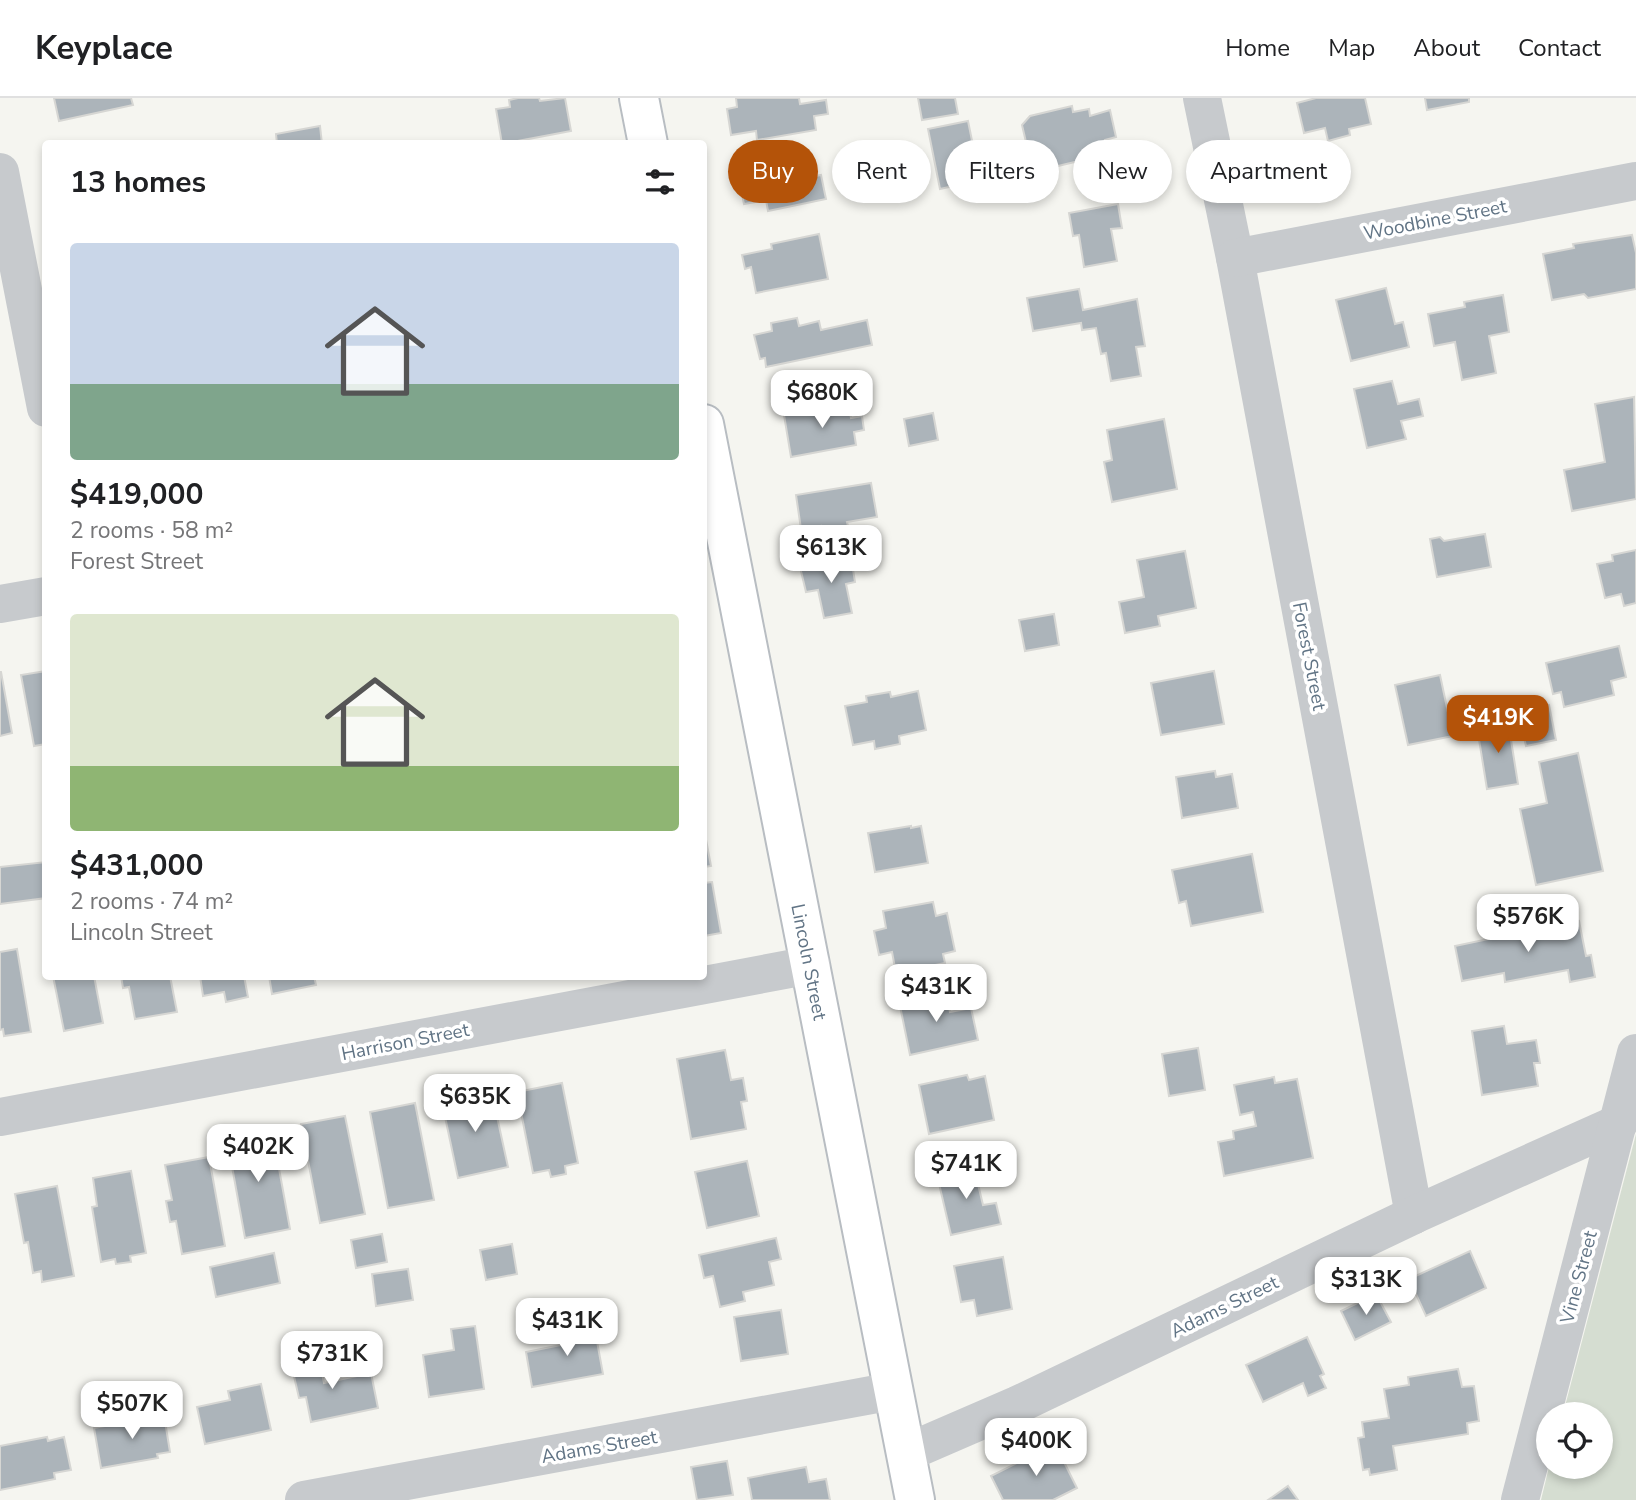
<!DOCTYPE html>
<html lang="en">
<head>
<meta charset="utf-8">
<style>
  body { margin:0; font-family:"Nunito Sans",sans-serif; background:#f2f2f2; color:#202124; height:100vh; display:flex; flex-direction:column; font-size:26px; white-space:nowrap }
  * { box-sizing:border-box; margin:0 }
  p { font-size:23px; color:#757577 }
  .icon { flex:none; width:38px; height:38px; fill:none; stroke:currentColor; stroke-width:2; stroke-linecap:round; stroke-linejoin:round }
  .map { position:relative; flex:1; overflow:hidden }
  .side { position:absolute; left:42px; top:42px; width:665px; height:840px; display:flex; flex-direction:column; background:#fff; border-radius:7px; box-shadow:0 4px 10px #0003 }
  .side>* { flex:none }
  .hud { position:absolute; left:728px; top:42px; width:665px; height:63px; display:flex; gap:14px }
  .buttons { position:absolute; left:1536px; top:1304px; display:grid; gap:14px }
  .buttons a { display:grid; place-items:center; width:77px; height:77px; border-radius:50%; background:#fff; box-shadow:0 4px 10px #0003; font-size:35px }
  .price { position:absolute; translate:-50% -60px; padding:0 16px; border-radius:14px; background:#fff; color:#222; font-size:23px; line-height:46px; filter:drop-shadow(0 2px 4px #0008) }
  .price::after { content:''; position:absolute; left:50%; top:42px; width:21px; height:16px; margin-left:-10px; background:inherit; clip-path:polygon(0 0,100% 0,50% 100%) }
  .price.active { background:#b45309; color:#fff }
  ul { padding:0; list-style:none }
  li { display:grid; align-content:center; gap:14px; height:371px; padding:0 28px }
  li span { display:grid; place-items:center; height:217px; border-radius:7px; color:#555 }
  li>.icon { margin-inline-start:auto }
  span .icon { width:126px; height:126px; fill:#fffc; stroke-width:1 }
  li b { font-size:30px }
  h2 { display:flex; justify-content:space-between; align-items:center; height:84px; padding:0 28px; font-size:30px }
  .pill { padding:0 24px; border-radius:32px; background:#fff; box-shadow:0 4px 10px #0003; font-size:24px; line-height:63px }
  .pill.active { background:#b45309; color:#fff }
  header { display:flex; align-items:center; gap:42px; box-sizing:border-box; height:98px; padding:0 35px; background:#fff; border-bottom:2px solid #e0e0e0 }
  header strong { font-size:33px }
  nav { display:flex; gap:38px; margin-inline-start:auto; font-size:24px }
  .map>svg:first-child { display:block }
  .green { fill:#d5ddd1 }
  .building { fill:#acb4ba; stroke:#d6d6d3; stroke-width:2 }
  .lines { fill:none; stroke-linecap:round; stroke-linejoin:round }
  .secondary-casing { stroke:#b8bdc2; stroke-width:42 }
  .street { stroke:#c7cacd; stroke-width:38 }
  .secondary { stroke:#fff; stroke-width:38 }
  .labels { text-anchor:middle; stroke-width:7; stroke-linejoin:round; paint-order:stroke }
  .street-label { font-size:19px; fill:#617485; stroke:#fff }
</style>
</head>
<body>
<header>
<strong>Keyplace</strong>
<nav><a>Home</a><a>Map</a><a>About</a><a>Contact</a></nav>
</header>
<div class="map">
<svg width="1636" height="1402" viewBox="0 0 1636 1402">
  <rect width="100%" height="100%" fill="#f5f5f0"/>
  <polygon class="green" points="1636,1036 1636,1402 1541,1402 1549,1369 1601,1368 1601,1316 1563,1316"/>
  <g class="building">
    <polygon points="54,0 131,0 133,7 59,23"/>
    <polygon points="518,0 539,0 540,3 565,0 571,33 502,46 496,11 510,9 509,2"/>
    <polygon points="736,0 799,0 800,6 826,2 828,16 814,18 816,32 757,42 756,33 731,37 727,11 737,9"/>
    <polygon points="918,0 955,0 958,16 922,22"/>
    <polygon points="1316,0 1365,0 1371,26 1349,31 1350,37 1328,43 1325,30 1304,35 1297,5"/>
    <polygon points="1425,0 1469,0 1469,4 1427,12"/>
    <polygon points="1072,8 1073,14 1089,11 1090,18 1110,12 1116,39 1105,42 1108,56 1033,74 1022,27 1030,18"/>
    <polygon points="968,23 980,82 940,91 928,31"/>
    <polygon points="320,28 322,46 277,46 276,36"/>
    <polygon points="811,58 815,78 821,77 826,101 768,113 766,102 744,106 737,73"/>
    <polygon points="1118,106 1122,130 1111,131 1117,163 1084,169 1079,137 1073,138 1069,115"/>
    <polygon points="819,136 828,181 756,195 751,169 745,171 742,157 772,151 771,146"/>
    <polygon points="1632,137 1636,155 1636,191 1588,200 1584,196 1552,202 1543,156 1574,150 1573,146"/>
    <polygon points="1386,190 1395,226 1403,224 1409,249 1351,263 1336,202"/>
    <polygon points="1079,191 1083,212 1137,201 1145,248 1136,249 1141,278 1111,283 1106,255 1101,256 1096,230 1082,232 1081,225 1033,233 1027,200"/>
    <polygon points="1503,197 1509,234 1489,238 1496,275 1462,282 1455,244 1434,248 1428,216 1465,209 1464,204"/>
    <polygon points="797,220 799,228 819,223 821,232 867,222 872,247 766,269 765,260 760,261 754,237 772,233 771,225"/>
    <polygon points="1392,283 1398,306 1419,301 1423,318 1401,323 1406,341 1367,350 1354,291"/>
    <polygon points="1634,299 1636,401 1572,413 1564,372 1605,364 1595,306"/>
    <polygon points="848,305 851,320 862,318 864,332 854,334 856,347 791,359 784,317"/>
    <polygon points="933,315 938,342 909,348 904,321"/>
    <polygon points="1164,321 1177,391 1112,404 1104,364 1112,362 1107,332"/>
    <polygon points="871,385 877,419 847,424 849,432 822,436 821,428 801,431 796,397"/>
    <polygon points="1485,436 1491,469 1437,479 1430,441 1440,439 1444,443"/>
    <polygon points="1636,452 1636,505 1624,508 1621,496 1605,500 1597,466 1613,463 1612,457"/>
    <polygon points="1185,453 1196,510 1158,518 1160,528 1125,535 1119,504 1144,499 1137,462"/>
    <polygon points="851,459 855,484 846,486 852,515 824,520 818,492 806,494 800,469"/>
    <polygon points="1054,516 1059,547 1025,553 1019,522"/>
    <polygon points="1619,548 1626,579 1611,583 1614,597 1564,609 1561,594 1553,596 1546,565"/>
    <polygon points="46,573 46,646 34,648 21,577"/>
    <polygon points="1214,573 1224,626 1161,637 1151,585"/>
    <polygon points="1,574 12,635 0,638 0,574"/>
    <polygon points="1440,577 1453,638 1408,647 1395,587"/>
    <polygon points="918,593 926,632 899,638 900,646 875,651 874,643 853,647 845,608 867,604 866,598 890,594 891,599"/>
    <polygon points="1549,607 1556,642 1526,648 1518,614"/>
    <polygon points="1508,623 1518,686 1487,691 1477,629"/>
    <polygon points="1578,655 1603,773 1536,787 1520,711 1547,705 1539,664"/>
    <polygon points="1215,673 1216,679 1232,676 1238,710 1182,720 1176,679"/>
    <polygon points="911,728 911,730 921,728 928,765 875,774 868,735"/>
    <polygon points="704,731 711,768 704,769"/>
    <polygon points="1252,756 1263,814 1191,828 1186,803 1179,805 1172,772"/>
    <polygon points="46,764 46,800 0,806 0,769"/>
    <polygon points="712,784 721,835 704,838 704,785"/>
    <polygon points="933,804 936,818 947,815 955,853 943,856 945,865 896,875 892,854 879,857 874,833 886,830 883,813"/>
    <polygon points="1579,823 1586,858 1591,857 1595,879 1570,884 1568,872 1505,884 1504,875 1462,883 1455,848 1517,835 1516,829 1540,824 1541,831"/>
    <polygon points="17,851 31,934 4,938 3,931 0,932 0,854"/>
    <polygon points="53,878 94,878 103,925 64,933"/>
    <polygon points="121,878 170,878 177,914 135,921 129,889 123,890"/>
    <polygon points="200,878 244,878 248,899 226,904 224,894 203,898"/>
    <polygon points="269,878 314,878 316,887 272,896"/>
    <polygon points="946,893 950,914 971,910 978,942 910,957 899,903"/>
    <polygon points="1504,928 1507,946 1536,942 1540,965 1534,965 1538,988 1482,997 1472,933"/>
    <polygon points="1198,950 1205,992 1169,998 1162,956"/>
    <polygon points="725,952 731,982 743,980 747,1003 741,1004 746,1031 691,1041 677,961"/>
    <polygon points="967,977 969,982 985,978 994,1022 929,1036 919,987"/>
    <polygon points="1274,979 1275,985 1297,981 1313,1060 1224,1078 1218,1044 1234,1041 1233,1033 1256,1028 1253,1014 1240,1017 1234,987"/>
    <polygon points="562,985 578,1065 565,1068 566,1076 551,1079 549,1072 533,1075 517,994"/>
    <polygon points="491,991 508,1069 458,1080 444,1014 450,1013 447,1001"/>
    <polygon points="415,1005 434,1102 388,1110 370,1014"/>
    <polygon points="345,1018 365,1116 320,1125 301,1026"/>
    <polygon points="272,1032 290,1131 245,1140 227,1041"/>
    <polygon points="209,1059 225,1148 182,1156 176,1123 170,1124 166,1103 172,1102 165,1067"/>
    <polygon points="747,1063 759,1118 707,1130 695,1074"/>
    <polygon points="980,1068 984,1085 978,1086 983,1107 996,1105 1001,1126 951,1137 937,1077"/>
    <polygon points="131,1073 146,1155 130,1158 131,1164 116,1166 115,1161 101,1164 92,1109 97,1108 93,1080"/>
    <polygon points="57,1088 74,1178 42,1184 41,1173 33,1175 28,1144 24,1145 15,1096"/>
    <polygon points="382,1136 387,1164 356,1170 351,1142"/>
    <polygon points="776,1140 781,1161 769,1164 774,1187 743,1194 745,1203 720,1209 713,1178 704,1180 699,1157"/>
    <polygon points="512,1146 517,1176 486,1182 480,1152"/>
    <polygon points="1470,1153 1486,1190 1426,1218 1409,1181"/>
    <polygon points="274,1155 280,1185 216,1199 210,1169"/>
    <polygon points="1003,1159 1012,1211 977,1218 974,1202 961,1204 954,1168"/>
    <polygon points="408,1171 413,1202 376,1208 372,1176"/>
    <polygon points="1376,1196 1391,1224 1355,1242 1341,1213"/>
    <polygon points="781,1212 788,1256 741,1263 734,1219"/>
    <polygon points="594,1227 603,1276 532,1289 526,1254 561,1247 559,1233"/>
    <polygon points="475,1228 484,1291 429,1299 423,1257 454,1252 451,1231"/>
    <polygon points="1307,1239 1324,1276 1320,1278 1326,1290 1308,1298 1303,1285 1263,1304 1246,1267"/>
    <polygon points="318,1255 324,1285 371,1275 378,1310 311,1324 306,1299 299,1300 290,1261"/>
    <polygon points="1458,1271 1462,1289 1474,1288 1479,1323 1467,1325 1468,1336 1393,1348 1397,1372 1370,1377 1369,1371 1363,1372 1358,1340 1364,1339 1362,1324 1389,1320 1384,1291 1409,1287 1408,1279"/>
    <polygon points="261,1286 271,1332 205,1346 197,1309 230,1302 228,1293"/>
    <polygon points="164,1317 170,1354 157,1356 158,1360 101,1370 94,1330"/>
    <polygon points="47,1339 48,1343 64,1339 71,1372 54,1375 55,1381 0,1392 0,1348"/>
    <polygon points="1055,1346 1077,1390 1053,1402 1003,1402 991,1378"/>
    <polygon points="727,1363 733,1397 697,1402 691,1369"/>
    <polygon points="806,1369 809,1384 826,1381 830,1402 752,1402 748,1380"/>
    <polygon points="1288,1388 1298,1402 1268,1402"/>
  </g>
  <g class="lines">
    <g class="secondary-casing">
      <g id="secondary">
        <polyline points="639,0 648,46"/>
        <path id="s1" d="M704 326 915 1402"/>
      </g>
    </g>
    <g class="street">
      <polyline points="1202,0 1235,160 1414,1117"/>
      <polyline points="0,74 46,310"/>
      <polyline points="1235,160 1636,83"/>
      <polyline points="0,506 46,498"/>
      <polyline points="0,1019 811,867"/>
      <polyline points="906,1355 1017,1307 1414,1117 1619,1025"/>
      <polyline points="304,1402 893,1293"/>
      <polyline points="1520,1402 1636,955"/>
    </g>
    <use href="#secondary" class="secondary"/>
  </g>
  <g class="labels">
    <g class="street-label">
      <text transform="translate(1435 121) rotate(-11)" y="7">Woodbine Street</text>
      <text transform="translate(1310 558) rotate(79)" y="7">Forest Street</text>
      <text dy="7" stroke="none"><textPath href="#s1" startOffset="548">Lincoln Street</textPath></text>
      <text transform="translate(405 943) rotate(-11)" y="7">Harrison Street</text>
      <text transform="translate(1578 1179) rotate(-75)" y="7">Vine Street</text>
      <text transform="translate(1224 1208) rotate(-26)" y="7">Adams Street</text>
      <text transform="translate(599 1348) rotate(-10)" y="7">Adams Street</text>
    </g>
  </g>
</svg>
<div class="buttons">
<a><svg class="icon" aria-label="locate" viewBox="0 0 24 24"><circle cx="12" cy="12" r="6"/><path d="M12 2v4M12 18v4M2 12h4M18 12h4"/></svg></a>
</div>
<b class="price" style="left:822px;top:332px">$680K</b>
<b class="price" style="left:831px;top:487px">$613K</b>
<b class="price active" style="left:1498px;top:657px">$419K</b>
<b class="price" style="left:1528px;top:856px">$576K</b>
<b class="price" style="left:936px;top:926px">$431K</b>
<b class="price" style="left:475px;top:1036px">$635K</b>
<b class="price" style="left:258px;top:1086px">$402K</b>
<b class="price" style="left:966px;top:1103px">$741K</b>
<b class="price" style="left:1366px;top:1219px">$313K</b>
<b class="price" style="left:567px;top:1260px">$431K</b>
<b class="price" style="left:332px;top:1293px">$731K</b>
<b class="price" style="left:132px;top:1343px">$507K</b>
<b class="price" style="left:1036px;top:1380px">$400K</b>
<div class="hud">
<a class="pill active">Buy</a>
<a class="pill">Rent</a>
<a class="pill">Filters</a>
<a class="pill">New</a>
<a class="pill">Apartment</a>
</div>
<section class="side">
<h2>13 homes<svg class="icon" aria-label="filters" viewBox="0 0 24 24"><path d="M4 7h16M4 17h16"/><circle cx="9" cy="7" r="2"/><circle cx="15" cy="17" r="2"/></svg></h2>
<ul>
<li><span style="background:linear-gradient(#c9d6e8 65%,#7fa58c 0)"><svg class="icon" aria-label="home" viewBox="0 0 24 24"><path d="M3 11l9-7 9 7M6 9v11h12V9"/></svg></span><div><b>$419,000</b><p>2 rooms · 58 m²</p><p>Forest Street</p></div></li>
<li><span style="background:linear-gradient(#dfe7d0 70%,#8fb573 0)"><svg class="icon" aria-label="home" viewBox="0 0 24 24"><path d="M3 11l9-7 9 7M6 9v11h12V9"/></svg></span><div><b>$431,000</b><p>2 rooms · 74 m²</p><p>Lincoln Street</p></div></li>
</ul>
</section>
</div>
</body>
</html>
